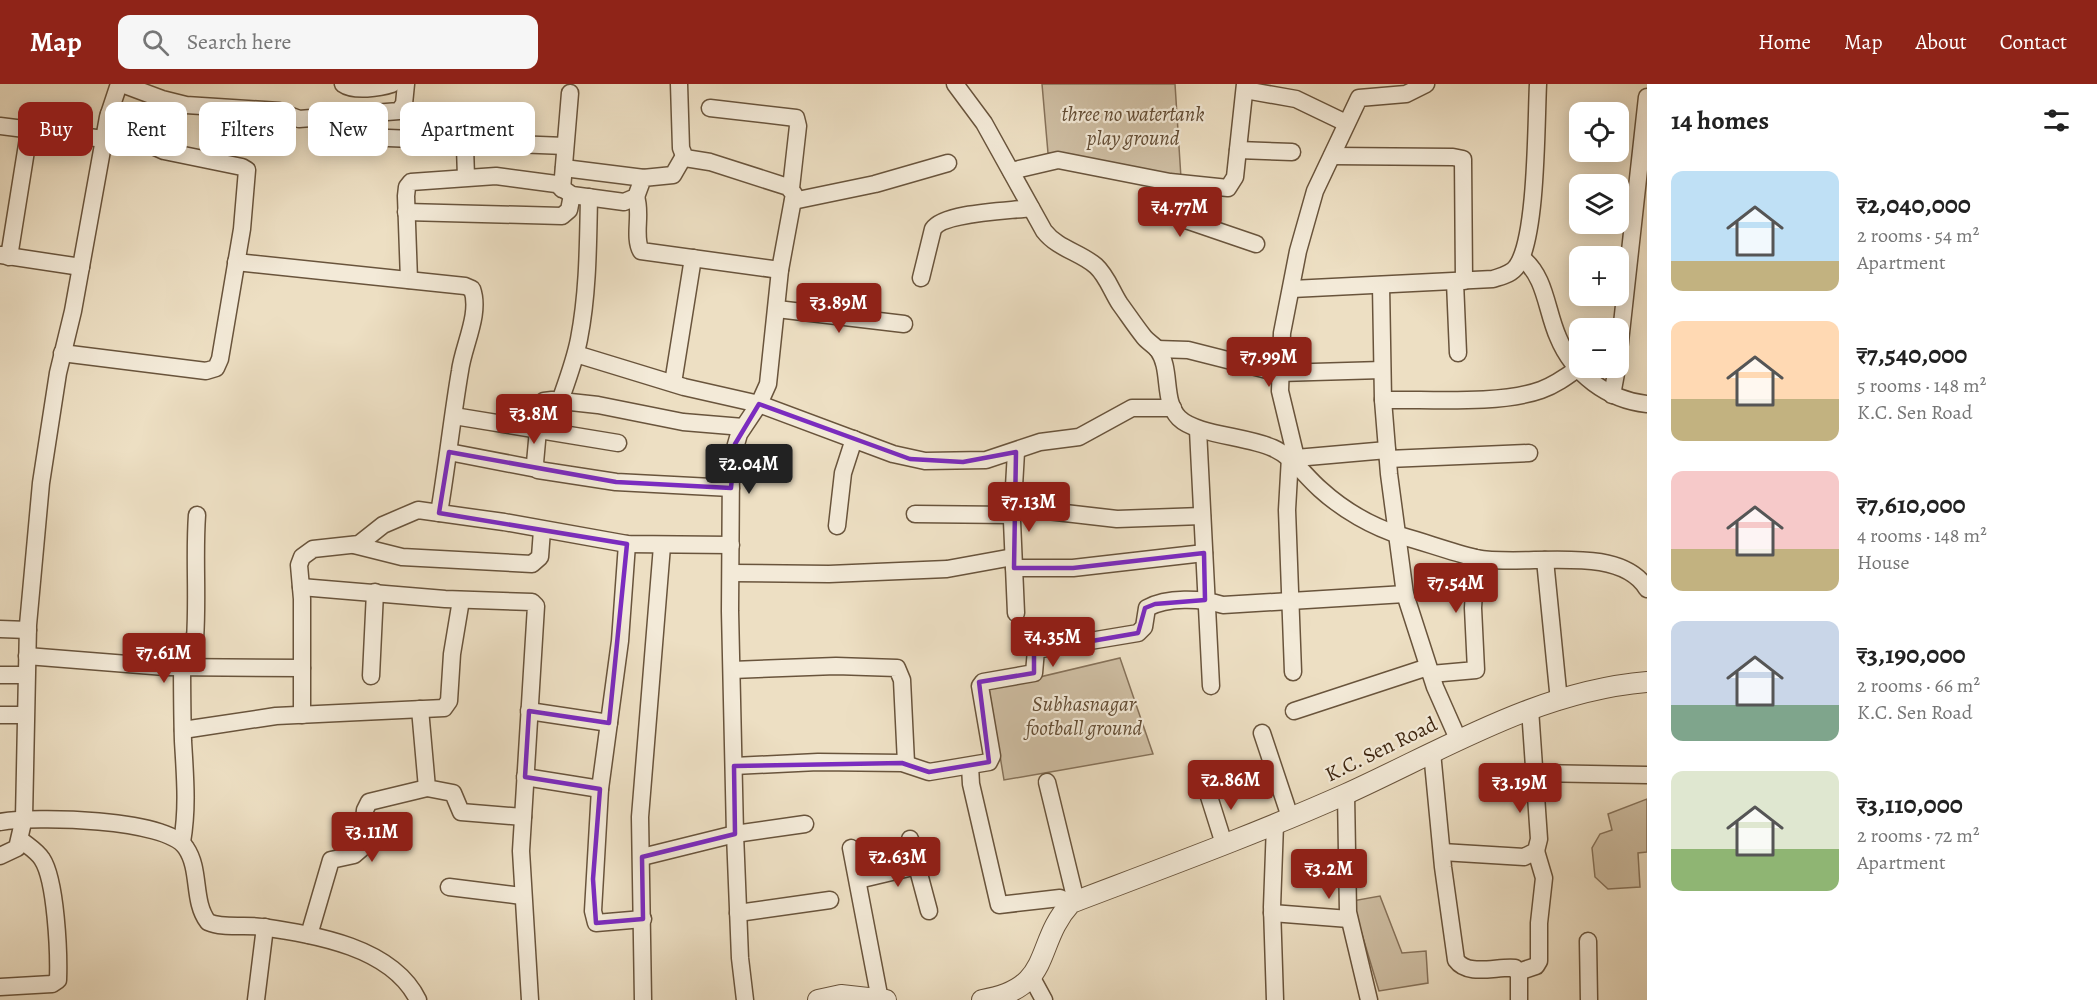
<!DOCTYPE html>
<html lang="en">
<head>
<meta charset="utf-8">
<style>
  body { margin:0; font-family:Alegreya,serif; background:#f6f6f6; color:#222; height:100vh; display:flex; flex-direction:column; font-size:22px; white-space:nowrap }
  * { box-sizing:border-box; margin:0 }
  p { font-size:20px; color:#767676 }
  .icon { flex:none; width:33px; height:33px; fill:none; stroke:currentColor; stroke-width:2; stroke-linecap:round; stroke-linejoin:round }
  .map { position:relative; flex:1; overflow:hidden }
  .panel { display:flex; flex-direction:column; background:#fff; width:450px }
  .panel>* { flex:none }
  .hud { position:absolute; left:18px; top:18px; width:570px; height:54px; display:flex; gap:12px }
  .controls { position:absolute; left:1569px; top:18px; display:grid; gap:12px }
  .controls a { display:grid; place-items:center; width:60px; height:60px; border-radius:12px; background:#fff; box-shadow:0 3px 15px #0003; font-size:30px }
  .price { position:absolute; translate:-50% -51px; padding:0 14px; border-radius:6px; background:#8f2418; color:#fff; font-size:20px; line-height:39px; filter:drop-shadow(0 2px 3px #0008) }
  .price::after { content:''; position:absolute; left:50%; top:36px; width:18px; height:14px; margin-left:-9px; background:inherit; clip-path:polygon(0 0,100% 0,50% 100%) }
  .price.current { background:#222; color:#fff }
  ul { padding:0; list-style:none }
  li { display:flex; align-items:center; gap:18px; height:150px; padding:0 24px }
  li span { display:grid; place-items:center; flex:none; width:168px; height:120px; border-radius:12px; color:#555 }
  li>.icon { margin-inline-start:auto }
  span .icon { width:72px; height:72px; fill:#fffc; stroke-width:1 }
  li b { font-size:26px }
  h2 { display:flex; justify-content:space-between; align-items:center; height:72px; padding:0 24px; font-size:26px }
  .tag { padding:0 21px; border-radius:12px; background:#fff; box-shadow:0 3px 15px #0003; font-size:21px; line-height:54px }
  .tag.current { background:#8f2418; color:#fff }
  header { display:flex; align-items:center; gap:36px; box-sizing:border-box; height:84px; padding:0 30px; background:#8f2418; color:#fff }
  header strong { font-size:28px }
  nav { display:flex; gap:33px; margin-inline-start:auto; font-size:21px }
  .search { width:420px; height:54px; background:#f6f6f6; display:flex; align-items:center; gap:15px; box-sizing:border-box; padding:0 21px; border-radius:12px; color:#767676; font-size:22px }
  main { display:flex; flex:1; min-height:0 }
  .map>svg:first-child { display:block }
  .green { fill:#cfbfa4; stroke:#86725a; stroke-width:1.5 }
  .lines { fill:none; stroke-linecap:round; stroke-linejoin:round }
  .minor-casing { stroke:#69543c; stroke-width:19 }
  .tertiary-casing { stroke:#69543c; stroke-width:22 }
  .minor { stroke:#f3ead8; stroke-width:16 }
  .tertiary { stroke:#f3ead8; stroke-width:20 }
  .marked { fill:none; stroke:#7b2cbf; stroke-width:4.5; stroke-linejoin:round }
  .labels { text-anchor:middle; stroke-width:4.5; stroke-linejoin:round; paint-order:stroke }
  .park-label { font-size:21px; font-style:italic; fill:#624c34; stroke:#f3ead8 }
  .street-label { font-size:21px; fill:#3d250f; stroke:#f3ead8 }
</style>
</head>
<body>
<header>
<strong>Map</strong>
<div class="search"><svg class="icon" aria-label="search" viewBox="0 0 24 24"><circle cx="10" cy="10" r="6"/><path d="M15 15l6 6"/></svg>Search here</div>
<nav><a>Home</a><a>Map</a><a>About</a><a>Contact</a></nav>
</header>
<main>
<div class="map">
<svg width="1647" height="916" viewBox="0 0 1647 916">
  <rect width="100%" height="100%" fill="#eddfc3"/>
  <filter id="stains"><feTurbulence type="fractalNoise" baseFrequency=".00333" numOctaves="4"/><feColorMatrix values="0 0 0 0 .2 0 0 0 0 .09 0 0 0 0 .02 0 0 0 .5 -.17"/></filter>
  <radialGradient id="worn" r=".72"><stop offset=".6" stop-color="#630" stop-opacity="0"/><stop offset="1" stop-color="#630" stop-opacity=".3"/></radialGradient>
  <g class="green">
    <polygon points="1042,0 1175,0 1181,94 1048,69"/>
    <polygon points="1120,574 1153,670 1004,696 989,605"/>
    <polygon points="1647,715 1647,768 1638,769 1640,803 1608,805 1595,793 1592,764 1600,750 1612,746 1608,730"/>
    <polygon points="1380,812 1402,869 1426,867 1428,899 1379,907 1352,817"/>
  </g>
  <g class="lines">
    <g class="minor-casing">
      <g id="minor">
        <polyline points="122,0 162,15 186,21 279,27 299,35 399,27 404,20 406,0"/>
        <path d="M343 0C354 8 380 4 392 0"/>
        <polyline points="679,0 681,64 685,74 710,78 788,103 794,110 780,186 768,300 759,320 739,350 731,378 730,527 735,750 740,874 745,916"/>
        <path d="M955 0 984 39 1044 147C1058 165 1080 168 1096 182 1107 192 1112 208 1120 220 1128 231 1136 243 1144 253 1148 258 1154 261 1158 266 1172 285 1162 317 1179 334 1196 351 1247 352 1273 364 1293 373 1304 391 1320 405 1343 426 1373 443 1402 452 1427 459 1451 468 1476 474 1524 484 1619 458 1647 505"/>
        <polyline points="1245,6 1296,15 1346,39"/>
        <polyline points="710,24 796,34 798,42 791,104"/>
        <polyline points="0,42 104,55"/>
        <polyline points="364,53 462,57 465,63 466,93"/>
        <polyline points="464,58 565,62"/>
        <polyline points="1238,66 1292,68"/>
        <polyline points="1332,72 1453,73 1463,75 1464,197"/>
        <polyline points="564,84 644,94"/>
        <polyline points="1011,87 1058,76 1170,98 1228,104 1235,93 1245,0"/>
        <polyline points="1174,99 1170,122 1174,132 1256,160"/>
        <polyline points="562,105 570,9"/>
        <path d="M636 113C642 129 633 153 641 167L780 186"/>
        <polyline points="793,117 875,100 948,79"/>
        <polyline points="406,128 562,132 569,126 572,111"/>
        <polyline points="1,171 81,183"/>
        <polyline points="9,173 29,48"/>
        <path d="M1522 174C1546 193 1546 226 1558 253 1573 290 1608 316 1647 320"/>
        <path d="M236 178 465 202 472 205C481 230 463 262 460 287 452 334 447 382 439 429"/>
        <path d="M921 194 933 145C944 128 1010 127 1031 124"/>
        <polyline points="409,196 406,112 407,103 411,98 496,92 556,100 572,111 624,118 636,113 643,94 673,91 684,72"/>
        <polyline points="1455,198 1458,269"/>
        <polyline points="1381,201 1383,316 1389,390 1405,510 1435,603 1458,655"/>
        <path d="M1292 205 1493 195C1502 192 1512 190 1517 182 1537 153 1536 40 1538 0"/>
        <polyline points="777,225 904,240"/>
        <polyline points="1157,265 1188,266 1279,289 1382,286"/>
        <polyline points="62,269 206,287 216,284 220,275 242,145 247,86 242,83 164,67 144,58 109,30"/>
        <polyline points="576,270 684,303 759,320 893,370 925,377 986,376 1040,358 1079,353 1132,324 1173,324"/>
        <polyline points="1618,276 1647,13"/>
        <polyline points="673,299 693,174"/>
        <polyline points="1612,311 1617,284"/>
        <path d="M1383 316C1428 315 1499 321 1541 306 1555 301 1566 293 1577 285"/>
        <path d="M560 317C567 297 575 276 579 255 588 209 588 161 589 113"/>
        <polyline points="454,332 618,359"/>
        <polyline points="1198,346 1211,602"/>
        <polyline points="449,368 537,385"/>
        <polyline points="1016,368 1012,437 1016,529"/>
        <polyline points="1290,373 1287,426 1293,588"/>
        <polyline points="1296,374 1387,366"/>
        <polyline points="1388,375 1529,369"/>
        <polyline points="1298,382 1280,307 1282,249 1298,167 1315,107 1359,14 1406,10 1426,0"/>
        <polyline points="731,404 616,398 538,386 535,379 540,324 544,317 552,316 598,321 683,338 743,343"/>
        <polyline points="1013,423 1117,435 1202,432"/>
        <polyline points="915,430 1012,431"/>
        <polyline points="837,442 843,389 854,355"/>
        <polyline points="627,460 620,557 600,705 593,827 596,839 643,835"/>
        <polyline points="354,461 402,473 532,480 540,473 542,446"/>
        <polyline points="1545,476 1559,617"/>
        <polyline points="1014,484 1073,484 1204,469"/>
        <polyline points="731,489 829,490 947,485 1013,473"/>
        <polyline points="301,503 445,515 532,518 536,522 521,767 530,916"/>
        <polyline points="0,545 28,546"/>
        <polyline points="27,572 165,583 302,584"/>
        <polyline points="732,586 836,582 897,584 902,596 906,679"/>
        <polyline points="1431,590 1476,586 1473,524 1476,474"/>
        <polyline points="0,591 26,591"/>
        <polyline points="371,592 375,508"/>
        <polyline points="420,625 427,704 453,709 461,728 523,733"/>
        <polyline points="529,627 609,639"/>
        <polyline points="1294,627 1428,583"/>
        <polyline points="0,631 24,631"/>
        <polyline points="302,631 302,515 299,481 302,473 313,465 359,460 383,441 418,426 504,438 627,460 731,461"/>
        <polyline points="183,646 276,632 444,624 449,617 452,570 461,516"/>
        <polyline points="1262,649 1290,733"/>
        <path d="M1432 668 1443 783 1456 876C1468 893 1497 882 1515 884L1519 891V916"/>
        <path d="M734 682 818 678 902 679 929 688 989 678 992 672 980 602 983 598 1034 589 1036 566 1138 549 1144 543 1147 524C1167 513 1201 514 1223 521L1405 510"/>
        <polyline points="970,682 971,700 999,821 1060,814 1071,819"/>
        <polyline points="1534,689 1647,691"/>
        <polyline points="525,693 600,705"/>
        <polyline points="1047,698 1076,817"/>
        <polyline points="1206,703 1224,760"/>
        <polyline points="1346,710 1348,828 1369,916"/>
        <path d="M0 738C34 732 167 734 186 764 201 786 192 817 208 838 224 845 245 840 262 843 316 851 392 863 418 916"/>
        <polyline points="910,755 917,782"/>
        <path d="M182 758C188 723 185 692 183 657 182 626 182 595 182 564L184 560 195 555C198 513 194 473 197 431"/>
        <polyline points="851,764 880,916"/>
        <polyline points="1442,768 1524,773 1536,767 1539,755 1530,625"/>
        <polyline points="0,772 17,764 24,734 28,541 41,399 58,289 73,227 108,33 119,0"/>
        <polyline points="642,773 735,750 805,740"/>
        <polyline points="858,796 917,782 929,827"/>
        <polyline points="449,803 522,812"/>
        <polyline points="738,829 830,816"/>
        <polyline points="1272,829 1349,835"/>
        <polyline points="309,851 331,776 354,771 361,765 365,726 369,718 427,704"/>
        <polyline points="1588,857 1589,916"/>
        <polyline points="1518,888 1536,882 1539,877 1539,839 1544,794 1536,767"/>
        <polyline points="1032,894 1044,916"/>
        <path d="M0 903 52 900 58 896C59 869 56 796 42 775 37 767 28 762 21 756"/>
        <polyline points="256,916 265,843"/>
        <polyline points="643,916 640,733 662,462"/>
        <polyline points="1275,916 1272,823 1275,740"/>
      </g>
    </g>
    <g class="tertiary-casing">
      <g id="tertiary">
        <polyline points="818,916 841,911 886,916"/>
        <path d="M982 916C1055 904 1033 860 1071 819 1163 784 1256 750 1346 710 1443 666 1538 607 1647 598"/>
      </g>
    </g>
    <use href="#minor" class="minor"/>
    <use href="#tertiary" class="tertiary"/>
  </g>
  <path class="marked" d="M759 320 910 375 963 378 1016 368 1014 484H1073L1204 469 1205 516 1155 520 1145 524 1138 549 1034 567V589L979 598 989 678 929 688 902 679 734 682 735 750 642 773 643 835 596 839 593 795 600 705 525 693 529 627 609 639 627 460 439 429 449 368 616 398 731 404 735 360Z"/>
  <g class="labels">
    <g class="park-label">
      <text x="1133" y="37">three no watertank<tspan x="1133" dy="24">play ground</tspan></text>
      <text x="1084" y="627">Subhasnagar<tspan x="1084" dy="24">football ground</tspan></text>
    </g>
    <g class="street-label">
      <text transform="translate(1381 665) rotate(-26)" y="7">K.C. Sen Road</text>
    </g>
  </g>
  <rect width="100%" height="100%" filter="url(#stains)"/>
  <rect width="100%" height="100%" fill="url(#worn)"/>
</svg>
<div class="controls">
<a><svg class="icon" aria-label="locate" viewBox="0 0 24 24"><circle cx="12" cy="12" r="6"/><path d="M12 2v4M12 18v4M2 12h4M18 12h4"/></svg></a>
<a><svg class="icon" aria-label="layers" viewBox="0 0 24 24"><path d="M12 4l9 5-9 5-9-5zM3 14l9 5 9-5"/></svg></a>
<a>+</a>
<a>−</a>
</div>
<b class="price" style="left:1180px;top:154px">₹4.77M</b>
<b class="price" style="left:839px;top:250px">₹3.89M</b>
<b class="price" style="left:1269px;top:304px">₹7.99M</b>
<b class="price" style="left:534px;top:361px">₹3.8M</b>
<b class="price current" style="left:749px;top:411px">₹2.04M</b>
<b class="price" style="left:1029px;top:449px">₹7.13M</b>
<b class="price" style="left:1456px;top:530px">₹7.54M</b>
<b class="price" style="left:1053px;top:584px">₹4.35M</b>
<b class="price" style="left:164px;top:600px">₹7.61M</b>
<b class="price" style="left:1231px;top:727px">₹2.86M</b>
<b class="price" style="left:1520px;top:730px">₹3.19M</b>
<b class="price" style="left:372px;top:779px">₹3.11M</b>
<b class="price" style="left:898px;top:804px">₹2.63M</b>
<b class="price" style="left:1329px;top:816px">₹3.2M</b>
<div class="hud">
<a class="tag current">Buy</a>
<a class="tag">Rent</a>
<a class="tag">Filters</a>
<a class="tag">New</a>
<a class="tag">Apartment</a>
</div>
</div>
<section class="panel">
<h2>14 homes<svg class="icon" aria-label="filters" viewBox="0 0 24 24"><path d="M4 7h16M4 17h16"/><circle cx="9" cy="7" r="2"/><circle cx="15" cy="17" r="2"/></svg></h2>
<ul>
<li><span style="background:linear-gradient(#bfe0f5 75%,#c2b280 0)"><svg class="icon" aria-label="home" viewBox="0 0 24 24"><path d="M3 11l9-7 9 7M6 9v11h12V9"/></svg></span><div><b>₹2,040,000</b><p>2 rooms · 54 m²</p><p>Apartment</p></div></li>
<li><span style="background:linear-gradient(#ffd9b3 65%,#c2b280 0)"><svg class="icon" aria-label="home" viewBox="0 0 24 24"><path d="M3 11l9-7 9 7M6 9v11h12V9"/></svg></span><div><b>₹7,540,000</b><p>5 rooms · 148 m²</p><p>K.C. Sen Road</p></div></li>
<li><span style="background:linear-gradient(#f6c9c9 65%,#c2b280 0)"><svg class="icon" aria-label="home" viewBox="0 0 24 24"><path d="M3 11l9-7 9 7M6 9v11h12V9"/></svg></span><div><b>₹7,610,000</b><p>4 rooms · 148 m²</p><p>House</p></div></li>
<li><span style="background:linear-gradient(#c9d6e8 70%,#7fa58c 0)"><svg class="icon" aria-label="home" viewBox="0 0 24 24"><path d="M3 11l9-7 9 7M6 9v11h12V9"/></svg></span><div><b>₹3,190,000</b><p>2 rooms · 66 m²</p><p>K.C. Sen Road</p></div></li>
<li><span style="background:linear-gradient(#dfe7d0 65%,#8fb573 0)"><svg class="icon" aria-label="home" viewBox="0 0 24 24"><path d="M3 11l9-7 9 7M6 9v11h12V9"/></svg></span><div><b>₹3,110,000</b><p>2 rooms · 72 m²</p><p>Apartment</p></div></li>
</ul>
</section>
</main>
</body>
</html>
